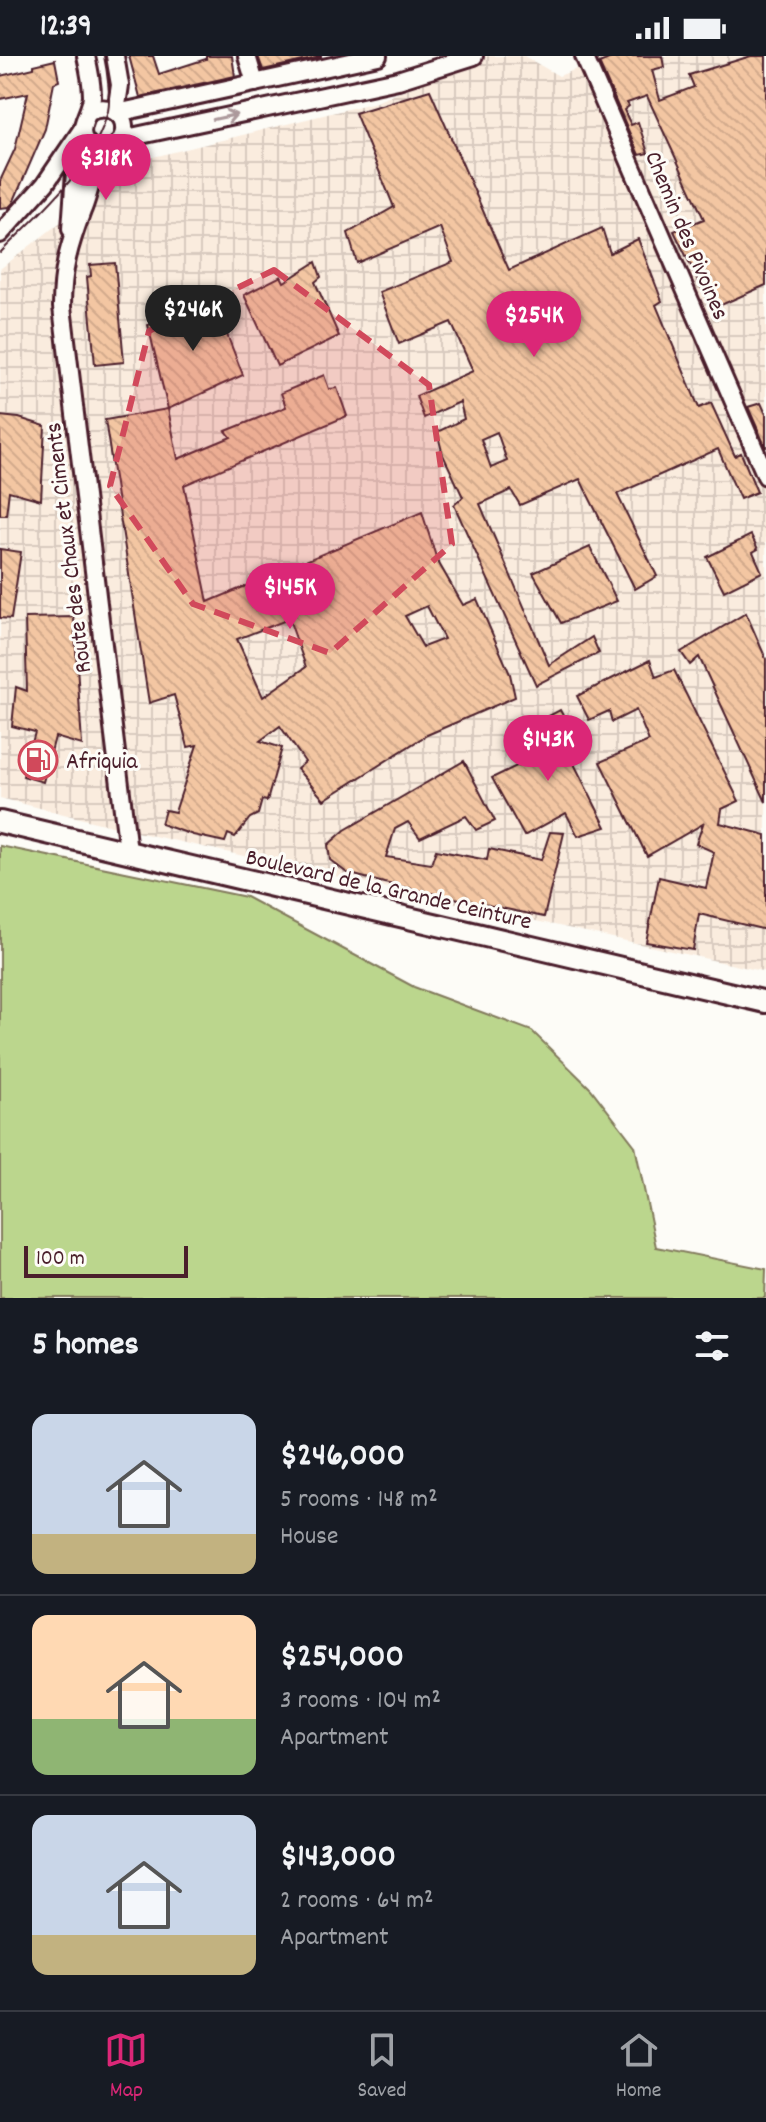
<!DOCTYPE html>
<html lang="en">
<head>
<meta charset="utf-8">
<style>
  body { margin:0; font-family:Dekko,sans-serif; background:#20242c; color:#f1f3f6; height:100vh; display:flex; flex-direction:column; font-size:30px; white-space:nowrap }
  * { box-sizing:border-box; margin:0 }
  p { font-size:26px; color:#9ea1a6 }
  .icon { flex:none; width:44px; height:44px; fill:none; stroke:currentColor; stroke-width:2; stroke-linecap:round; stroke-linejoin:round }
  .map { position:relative; height:1242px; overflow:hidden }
  .drawer { display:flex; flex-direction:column; background:#171b24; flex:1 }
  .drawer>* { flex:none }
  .scale { position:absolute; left:24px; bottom:20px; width:164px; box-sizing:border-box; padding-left:8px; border:4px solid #4a1f2b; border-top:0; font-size:22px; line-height:28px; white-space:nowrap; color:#4a1f2b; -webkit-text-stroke:6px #fdfcf7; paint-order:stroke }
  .price { position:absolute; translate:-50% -68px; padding:0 18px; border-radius:28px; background:#db2777; color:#fff; font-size:26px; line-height:52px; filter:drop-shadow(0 2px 4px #0008) }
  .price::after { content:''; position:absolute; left:50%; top:48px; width:24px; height:18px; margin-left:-12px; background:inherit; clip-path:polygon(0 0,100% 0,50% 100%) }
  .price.selected { background:#222; color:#fff }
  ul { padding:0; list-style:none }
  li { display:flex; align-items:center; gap:24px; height:200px; padding:0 32px }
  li+li { border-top:2px solid #363941 }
  li span { display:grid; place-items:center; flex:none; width:224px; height:160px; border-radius:16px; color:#555 }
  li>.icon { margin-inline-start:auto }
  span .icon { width:96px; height:96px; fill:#fffc; stroke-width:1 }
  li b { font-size:34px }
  h2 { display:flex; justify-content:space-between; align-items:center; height:96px; padding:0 32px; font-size:34px }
  .status { display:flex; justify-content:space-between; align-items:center; height:56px; padding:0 40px; background:#171b24; direction:ltr }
  .status svg { height:22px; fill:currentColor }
  .tab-bar { display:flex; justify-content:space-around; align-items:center; height:112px; border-top:2px solid #363941; background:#171b24; font-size:22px; color:#9ea1a6 }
  .tab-bar a { display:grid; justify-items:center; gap:4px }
  .tab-bar .selected { color:#db2777 }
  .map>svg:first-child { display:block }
  .industrial { fill:url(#industrial-grid) }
  .grass { fill:#bbd68d; stroke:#827a5c; stroke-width:2 }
  .building { fill:url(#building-back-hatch); stroke:#4a1f2b; stroke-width:2; fill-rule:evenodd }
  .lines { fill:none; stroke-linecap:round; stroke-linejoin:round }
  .minor-casing { stroke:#4a1f2b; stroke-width:22 }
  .major-casing { stroke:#4a1f2b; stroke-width:26 }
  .minor { stroke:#fdfcf7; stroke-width:16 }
  .major { stroke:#fdfcf7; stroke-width:20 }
  .tram { stroke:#4a1f2b; stroke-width:2 }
  .oneway { stroke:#ac999b }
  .marked { fill:#d1495b; fill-opacity:0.2; stroke:#d1495b; stroke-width:6; stroke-dasharray:16 10; stroke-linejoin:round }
  .labels { text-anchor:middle; stroke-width:6; stroke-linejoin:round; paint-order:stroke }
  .street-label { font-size:24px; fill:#4a1f2b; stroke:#fdfcf7 }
  .poi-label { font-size:24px; fill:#4a1f2b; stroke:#fdfcf7; text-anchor:start }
</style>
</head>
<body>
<div class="status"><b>12:39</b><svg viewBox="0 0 49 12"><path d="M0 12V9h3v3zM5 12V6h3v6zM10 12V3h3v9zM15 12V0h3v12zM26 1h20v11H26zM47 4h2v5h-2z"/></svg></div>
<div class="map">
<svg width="766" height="1242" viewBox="0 0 766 1242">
  <defs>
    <pattern id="industrial-grid" width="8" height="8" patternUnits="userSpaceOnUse" patternTransform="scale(2)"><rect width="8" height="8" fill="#faecde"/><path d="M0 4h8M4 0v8" fill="none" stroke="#d8cabf"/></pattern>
    <pattern id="building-back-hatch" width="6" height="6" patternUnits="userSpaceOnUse" patternTransform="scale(2)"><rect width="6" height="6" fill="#f3c6a2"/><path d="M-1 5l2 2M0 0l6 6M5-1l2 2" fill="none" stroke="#d2aa8c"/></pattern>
  </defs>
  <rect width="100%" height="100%" fill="#fdfcf7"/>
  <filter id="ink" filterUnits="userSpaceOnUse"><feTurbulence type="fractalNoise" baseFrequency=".0125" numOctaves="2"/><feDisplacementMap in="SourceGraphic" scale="16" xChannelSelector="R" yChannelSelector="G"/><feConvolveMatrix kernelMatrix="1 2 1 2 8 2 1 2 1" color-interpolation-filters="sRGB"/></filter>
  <g filter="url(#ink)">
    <polygon class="industrial" points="485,0 524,0 559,20 608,0 766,0 766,916 127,774 0,742 0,213 141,104 376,46"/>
    <polygon class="grass" points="0,790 246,841 414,931 532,975 591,1033 635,1090 656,1191 766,1213 765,1242 0,1242"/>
    <g class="building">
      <polygon points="129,0 153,0 159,18 206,3 206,0 232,0 235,20 140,41"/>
      <polygon points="258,0 321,0 321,1 263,14"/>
      <polygon points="616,0 662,0 664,11 652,14 660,44 694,31 689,19 751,0 766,0 766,229 712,253 674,175 704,163 647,40 627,47 629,50 624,54 631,69 638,66 648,97 639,99 599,7"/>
      <polygon points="55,4 59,25 54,27 45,73 13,147 9,151 0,152 0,125 15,93 28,37 0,43 0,20 34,12 34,9"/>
      <path d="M430 34 509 214 602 172 610 197 638 183 662 245 656 249 699 352 711 347 735 400 741 397 757 436 740 443 718 393 617 438 657 520 635 533 580 423 520 449 511 434 480 448 549 609 592 581 599 597 536 629 454 449 463 441 443 399 437 376 464 363 460 346 424 362 416 340 473 315 451 266 399 288 379 236 453 206 440 171 357 207 348 177 394 151 355 57ZM497 376 507 405 491 412 481 383Z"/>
      <polygon points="316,206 321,221 315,226 339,280 277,310 244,239 281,220 284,226"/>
      <polygon points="115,207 124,306 95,309 87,221 91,220 90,209"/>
      <polygon points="212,241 243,319 168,353 148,269"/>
      <path d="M324 319 329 333 337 332 347 360 184 429 208 546 422 456 437 504 463 549 477 543 510 618 515 641 427 679 324 744 297 713 305 706 280 670 260 685 282 692 267 745 262 744 258 758 250 762 235 781 228 778 225 786 193 779 161 768 165 754 175 756 197 689 188 691 174 639 149 647 105 364 168 353 178 403 231 381 226 375 286 351 281 337ZM427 550 444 583 423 591 405 560ZM289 563 306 611 263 641 237 583Z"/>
      <polygon points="761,347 766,358 766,392 748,351"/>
      <polygon points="0,360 19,362 45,370 41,444 9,435 6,459 0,459"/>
      <polygon points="751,479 758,493 753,496 762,516 724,535 707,501"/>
      <polygon points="590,491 617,545 561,567 533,517"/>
      <polygon points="0,493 21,496 11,563 0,562"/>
      <polygon points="746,557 766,603 766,746 699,601 690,609 681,596"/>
      <polygon points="74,561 82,689 55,681 43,726 23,720 35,676 12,670 16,631 27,635 25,562"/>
      <polygon points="650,604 656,621 674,614 739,745 722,753 720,767 766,779 766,874 699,858 693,894 646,886 659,821 706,832 714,796 696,788 703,768 647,800 600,706 649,685 636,654 612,666 609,655 589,664 577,640"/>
      <polygon points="560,654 571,674 560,680 606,771 578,780 566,757 524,780 492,722 531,703 525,688 529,686 524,673"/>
      <polygon points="464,705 495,765 476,774 466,760 420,782 408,766 395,773 386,801 431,808 436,794 487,804 489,793 541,804 550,776 564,777 544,861 384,827 347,817 330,804 328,789 345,774"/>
    </g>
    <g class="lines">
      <g class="minor-casing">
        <g id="minor">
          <path d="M86 0C89 13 92 27 92 40 91 61 69 77 94 93H112"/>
          <polyline points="115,0 120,29 116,56"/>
          <polyline points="247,0 255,27"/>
          <polyline points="584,0 766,420"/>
          <path d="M89 56C105 48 126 54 124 75 123 88 101 106 94 120 89 131 87 144 82 155 69 190 62 213 62 251L128 795"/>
          <polyline points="117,57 378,0"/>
          <polyline points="122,83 398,24 474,0"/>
          <polyline points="71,173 75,116 86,87"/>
          <polyline points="0,178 45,128 81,75"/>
        </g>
      </g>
      <g class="major-casing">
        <polyline id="major" points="0,766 766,946"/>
      </g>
      <use href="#minor" class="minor"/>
      <use href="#major" class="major"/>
      <path class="tram" d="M0 197C40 156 93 113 108 55 111 42 107 14 104 0"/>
    </g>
    <defs><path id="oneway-shaft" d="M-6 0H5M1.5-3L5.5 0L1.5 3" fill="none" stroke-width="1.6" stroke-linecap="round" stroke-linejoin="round" transform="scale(2)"/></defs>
    <use class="oneway" href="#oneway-shaft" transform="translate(225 61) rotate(-12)"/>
  </g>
  <path class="marked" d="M274 214 429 329 452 488 330 597 193 548 110 430 149 275Z"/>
  <defs>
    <g id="fuel-ring" transform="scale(2)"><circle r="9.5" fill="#fdfcf7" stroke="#d1495b" stroke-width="1.5"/><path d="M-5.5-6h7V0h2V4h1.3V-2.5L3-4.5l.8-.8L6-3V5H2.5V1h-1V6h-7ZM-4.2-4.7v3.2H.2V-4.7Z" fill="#d1495b"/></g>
  </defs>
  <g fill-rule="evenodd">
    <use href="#fuel-ring" x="38" y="704"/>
  </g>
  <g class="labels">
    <g class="street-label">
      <text transform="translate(688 179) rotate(67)" y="8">Chemin des Pivoines</text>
      <text transform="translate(67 492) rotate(-97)" y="8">Route des Chaux et Ciments</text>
      <text transform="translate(389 832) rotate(13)" y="8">Boulevard de la Grande Ceinture</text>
    </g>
    <g class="poi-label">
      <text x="66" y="712">Afriquia</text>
    </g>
  </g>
</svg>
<div class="scale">100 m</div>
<b class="price" style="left:106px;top:146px">$318K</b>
<b class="price selected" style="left:193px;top:297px">$246K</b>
<b class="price" style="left:534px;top:303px">$254K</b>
<b class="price" style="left:290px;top:575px">$145K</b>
<b class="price" style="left:548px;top:727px">$143K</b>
</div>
<section class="drawer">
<h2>5 homes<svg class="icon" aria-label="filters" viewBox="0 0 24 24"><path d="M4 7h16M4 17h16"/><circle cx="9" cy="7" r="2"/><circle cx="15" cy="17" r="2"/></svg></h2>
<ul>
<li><span style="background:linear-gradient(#c9d6e8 75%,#c2b280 0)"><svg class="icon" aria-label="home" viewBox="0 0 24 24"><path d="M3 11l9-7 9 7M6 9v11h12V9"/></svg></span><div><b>$246,000</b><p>5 rooms · 148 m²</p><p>House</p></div></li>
<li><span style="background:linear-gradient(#ffd9b3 65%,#8fb573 0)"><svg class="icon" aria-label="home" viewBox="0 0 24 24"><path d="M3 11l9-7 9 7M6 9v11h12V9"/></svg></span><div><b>$254,000</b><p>3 rooms · 104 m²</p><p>Apartment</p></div></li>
<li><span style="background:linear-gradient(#c9d6e8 75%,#c2b280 0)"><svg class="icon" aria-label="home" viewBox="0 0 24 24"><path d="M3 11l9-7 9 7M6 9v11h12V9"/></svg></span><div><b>$143,000</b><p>2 rooms · 64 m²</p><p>Apartment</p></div></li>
</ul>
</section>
<nav class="tab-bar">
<a class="selected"><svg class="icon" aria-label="map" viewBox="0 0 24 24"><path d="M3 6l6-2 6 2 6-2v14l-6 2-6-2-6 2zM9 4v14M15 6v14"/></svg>Map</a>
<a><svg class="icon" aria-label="saved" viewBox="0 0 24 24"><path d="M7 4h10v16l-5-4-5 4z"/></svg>Saved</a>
<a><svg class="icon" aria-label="home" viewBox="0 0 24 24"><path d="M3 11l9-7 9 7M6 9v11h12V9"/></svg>Home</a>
</nav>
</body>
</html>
